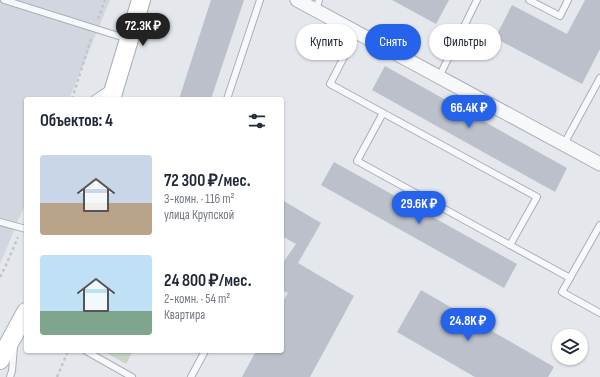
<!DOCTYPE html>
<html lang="ru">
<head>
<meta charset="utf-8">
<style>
  body { margin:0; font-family:"Sofia Sans Condensed",sans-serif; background:#f2f2f3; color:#1f2937; height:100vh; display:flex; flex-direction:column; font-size:15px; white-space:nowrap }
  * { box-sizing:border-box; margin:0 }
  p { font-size:13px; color:#747a83 }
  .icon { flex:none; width:22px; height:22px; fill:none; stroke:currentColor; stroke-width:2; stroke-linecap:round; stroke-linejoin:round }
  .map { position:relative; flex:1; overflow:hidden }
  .side { position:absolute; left:24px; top:97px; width:260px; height:256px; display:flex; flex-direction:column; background:#fff; border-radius:4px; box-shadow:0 1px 3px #0004 }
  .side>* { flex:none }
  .top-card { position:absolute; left:296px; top:24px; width:244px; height:36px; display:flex; gap:8px }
  .tools { position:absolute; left:552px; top:329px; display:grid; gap:8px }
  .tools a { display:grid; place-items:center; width:36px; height:36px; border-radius:50%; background:#fff; box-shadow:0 1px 3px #0004; font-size:20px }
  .price { position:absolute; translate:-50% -34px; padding:0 9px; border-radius:14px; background:#2563eb; color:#fff; font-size:13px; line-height:26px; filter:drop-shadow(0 1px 2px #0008) }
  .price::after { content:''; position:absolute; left:50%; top:24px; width:12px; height:9px; margin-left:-6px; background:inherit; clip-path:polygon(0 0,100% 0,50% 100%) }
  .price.on { background:#222; color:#fff }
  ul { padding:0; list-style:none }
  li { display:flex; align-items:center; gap:12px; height:100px; padding:0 16px }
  li span { display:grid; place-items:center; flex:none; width:112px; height:80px; border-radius:4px; color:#555 }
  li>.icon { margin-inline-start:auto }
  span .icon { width:48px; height:48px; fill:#fffc; stroke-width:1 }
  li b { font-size:17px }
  h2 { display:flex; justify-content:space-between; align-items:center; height:48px; padding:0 16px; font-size:17px }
  .pill { padding:0 14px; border-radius:18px; background:#fff; box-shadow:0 1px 3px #0004; font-size:14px; line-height:36px }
  .pill.on { background:#2563eb; color:#fff }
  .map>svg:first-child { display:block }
  .built { fill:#d2d6de }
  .green { fill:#c9d6c5 }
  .building { fill:#bbc0ca }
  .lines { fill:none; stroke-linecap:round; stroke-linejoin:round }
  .lane-casing { stroke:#a9aeb7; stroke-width:8 }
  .street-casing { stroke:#a9aeb7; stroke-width:15 }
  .secondary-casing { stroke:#a9aeb7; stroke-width:20 }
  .path { stroke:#c2c5cb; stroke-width:2.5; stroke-dasharray:3 3; stroke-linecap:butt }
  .lane { stroke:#f7f8fa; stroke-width:6 }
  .street { stroke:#f7f8fa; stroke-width:13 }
  .secondary { stroke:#fff; stroke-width:18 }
</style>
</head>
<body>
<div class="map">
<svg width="600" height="377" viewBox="0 0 600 377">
  <rect width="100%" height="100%" fill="#e4e7ec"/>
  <polygon class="built" points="0,0 110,0 69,99 26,99 26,202 0,264"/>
  <polygon class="green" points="103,351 133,351 126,364"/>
  <g class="building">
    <polygon points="211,0 244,0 211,99 179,99"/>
    <polygon points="392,0 449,0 436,24"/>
    <polygon points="585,0 600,0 600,49 582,84 495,38 512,5 567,34"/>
    <polygon points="385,66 567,168 555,192 372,90"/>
    <polygon points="334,162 517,264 504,288 321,185"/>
    <polygon points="282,200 321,223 298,263 354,296 310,377 242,377 256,351 282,351 282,303 288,293 282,290 282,264 296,244 282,236"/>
    <polygon points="421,290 554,367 548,377 475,377 397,332"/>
  </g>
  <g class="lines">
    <g class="lane-casing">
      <g id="lane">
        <polyline points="4,0 128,39"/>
        <polyline points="529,0 560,16 568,0"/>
        <polyline points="316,10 319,0"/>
        <polyline points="357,32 330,84 537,197 510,245"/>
        <polyline points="439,77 477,0"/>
        <polyline points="94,99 109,89"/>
        <polyline points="227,99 260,0"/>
        <polyline points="383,113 357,161 570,278"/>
        <polyline points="564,144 600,78"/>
        <polyline points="0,222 26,229"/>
        <polyline points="600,225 562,292 600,313"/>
        <polyline points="86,351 132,377"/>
        <polyline points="10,377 12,371 14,347"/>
        <polyline points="191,377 205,351"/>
      </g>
    </g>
    <g class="street-casing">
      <polyline id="street" points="297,0 600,164"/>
    </g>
    <g class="secondary-casing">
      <g id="secondary">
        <polyline points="111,99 141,0"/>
        <polyline points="0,360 26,312"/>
      </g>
    </g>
    <g class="path">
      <polyline points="98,19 105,0"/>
      <polyline points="72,99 91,39"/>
      <polyline points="0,277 6,265 18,237"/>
      <polyline points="57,377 68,351"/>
    </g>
    <use href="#lane" class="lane"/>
    <use href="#street" class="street"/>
    <use href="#secondary" class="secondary"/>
  </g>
</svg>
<div class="tools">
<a><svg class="icon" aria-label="layers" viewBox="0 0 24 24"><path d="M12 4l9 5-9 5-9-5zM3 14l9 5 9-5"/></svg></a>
</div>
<b class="price on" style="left:143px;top:47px">72.3K ₽</b>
<b class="price" style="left:469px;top:129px">66.4K ₽</b>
<b class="price" style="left:419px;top:225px">29.6K ₽</b>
<b class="price" style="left:468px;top:342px">24.8K ₽</b>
<div class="top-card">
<a class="pill">Купить</a>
<a class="pill on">Снять</a>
<a class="pill">Фильтры</a>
</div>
<section class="side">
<h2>Объектов: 4<svg class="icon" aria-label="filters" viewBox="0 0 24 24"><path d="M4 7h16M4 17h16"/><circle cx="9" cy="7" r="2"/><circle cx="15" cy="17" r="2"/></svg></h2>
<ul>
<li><span style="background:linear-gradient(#c9d6e8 60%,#b9a48a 0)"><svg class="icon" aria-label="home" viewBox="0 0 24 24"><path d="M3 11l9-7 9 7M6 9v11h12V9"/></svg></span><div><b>72 300 ₽/мес.</b><p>3-комн. · 116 m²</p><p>улица Крупской</p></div></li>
<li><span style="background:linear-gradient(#bfe0f5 70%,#7fa58c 0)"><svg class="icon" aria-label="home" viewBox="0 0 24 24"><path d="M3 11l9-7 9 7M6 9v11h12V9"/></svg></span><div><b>24 800 ₽/мес.</b><p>2-комн. · 54 m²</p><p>Квартира</p></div></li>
</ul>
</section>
</div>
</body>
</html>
